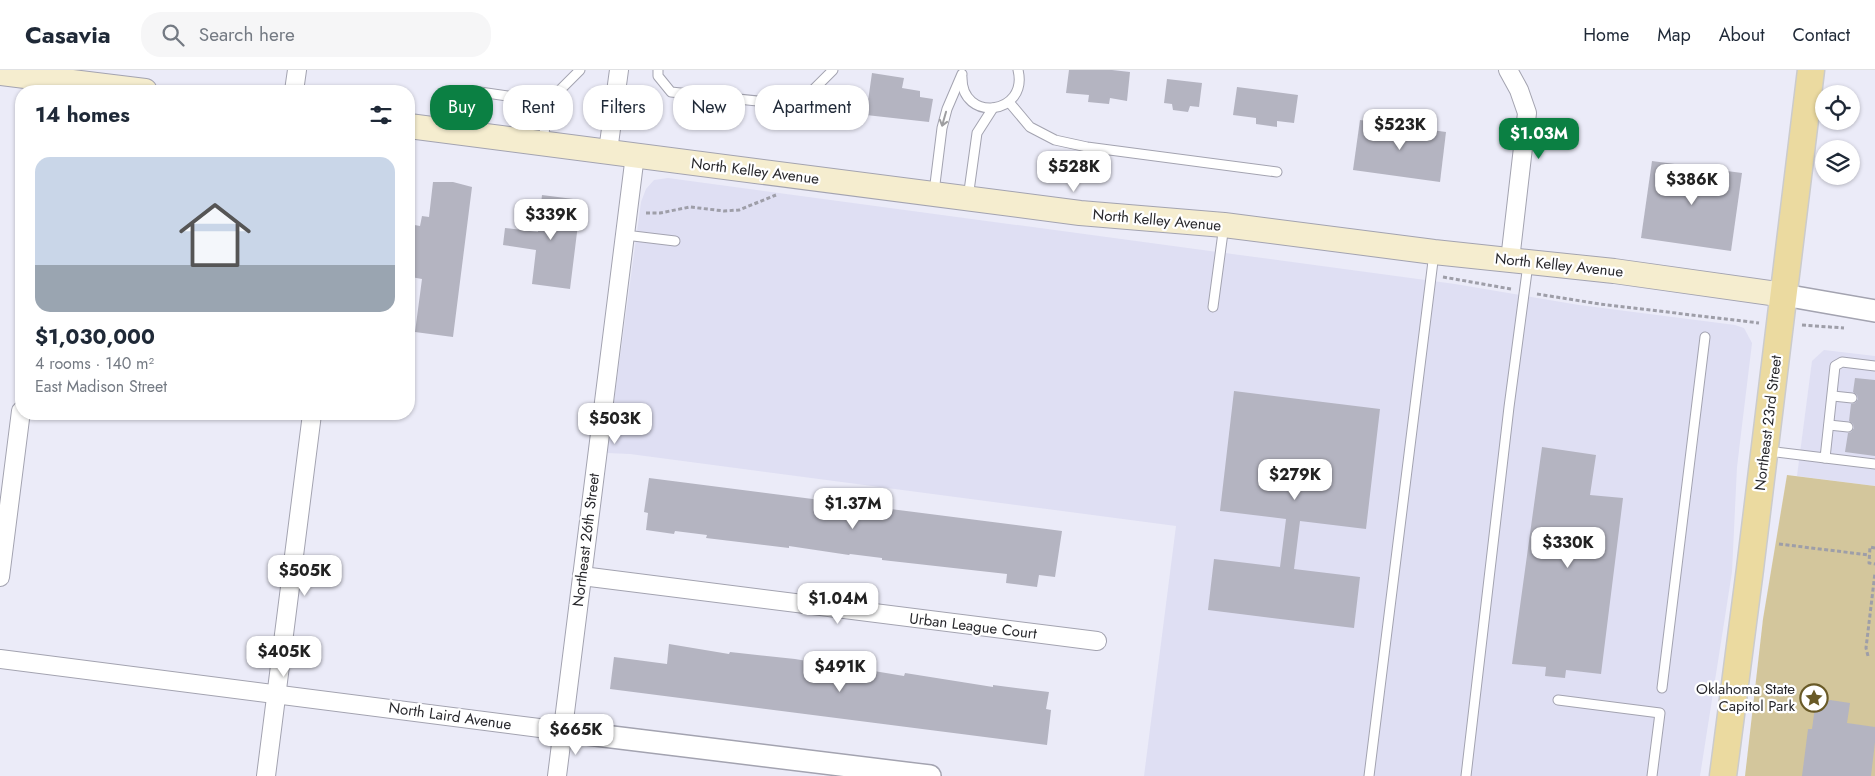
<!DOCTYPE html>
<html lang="en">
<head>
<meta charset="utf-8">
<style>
  body { margin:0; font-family:Jost,sans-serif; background:#f6f6f7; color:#1f2937; height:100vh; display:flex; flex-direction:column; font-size:19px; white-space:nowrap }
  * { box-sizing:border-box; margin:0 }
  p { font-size:16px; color:#747a83 }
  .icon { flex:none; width:28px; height:28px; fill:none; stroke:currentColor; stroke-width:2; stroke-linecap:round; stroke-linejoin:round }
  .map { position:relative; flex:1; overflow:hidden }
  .details { position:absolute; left:15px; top:15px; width:400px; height:335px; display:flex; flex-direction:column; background:#fff; border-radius:20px; box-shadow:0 1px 4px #0004 }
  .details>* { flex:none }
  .top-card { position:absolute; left:430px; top:15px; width:475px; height:45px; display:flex; gap:10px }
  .buttons { position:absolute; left:1815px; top:15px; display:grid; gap:10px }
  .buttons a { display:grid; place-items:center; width:45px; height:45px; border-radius:50%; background:#fff; box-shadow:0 1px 4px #0004; font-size:25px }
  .price { position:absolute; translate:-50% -42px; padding:0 11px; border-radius:10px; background:#fff; color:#222; font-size:16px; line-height:32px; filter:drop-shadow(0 1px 2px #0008) }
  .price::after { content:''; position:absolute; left:50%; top:30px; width:15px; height:11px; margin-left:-8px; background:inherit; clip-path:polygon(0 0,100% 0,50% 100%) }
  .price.selected { background:#0b8043; color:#fff }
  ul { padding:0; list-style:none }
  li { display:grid; align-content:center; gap:10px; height:265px; padding:0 20px }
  li span { display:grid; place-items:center; height:155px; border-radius:15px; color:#555 }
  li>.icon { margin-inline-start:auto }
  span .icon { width:90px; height:90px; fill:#fffc; stroke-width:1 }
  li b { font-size:21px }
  h2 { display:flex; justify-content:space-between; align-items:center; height:60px; padding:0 20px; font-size:21px }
  .chip { padding:0 18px; border-radius:20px; background:#fff; box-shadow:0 1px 4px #0004; font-size:18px; line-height:45px }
  .chip.selected { background:#0b8043; color:#fff }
  header { display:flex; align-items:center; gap:30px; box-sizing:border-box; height:70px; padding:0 25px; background:#fff; border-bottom:1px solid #e0e1e3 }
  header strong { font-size:24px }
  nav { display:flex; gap:28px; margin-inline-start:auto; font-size:18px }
  .search { width:350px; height:45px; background:#f6f6f7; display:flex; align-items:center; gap:12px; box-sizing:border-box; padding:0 18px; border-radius:20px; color:#747a83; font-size:19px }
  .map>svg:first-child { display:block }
  .built { fill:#dfdff3 }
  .green { fill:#d3c69c }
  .building { fill:#b4b4c1 }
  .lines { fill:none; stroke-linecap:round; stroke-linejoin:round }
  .service-casing { stroke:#a3a3b0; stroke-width:11 }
  .minor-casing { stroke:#a3a3b0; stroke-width:20 }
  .tertiary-casing { stroke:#a3a3b0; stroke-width:24 }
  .secondary-casing { stroke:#a3a3b0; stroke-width:26 }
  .primary-casing { stroke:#cbcbcc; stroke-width:29 }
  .path { stroke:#9e9ea8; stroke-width:3; stroke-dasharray:4 2.5; stroke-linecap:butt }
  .service { stroke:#fff; stroke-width:9 }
  .minor { stroke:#fff; stroke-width:18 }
  .tertiary { stroke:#fff; stroke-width:21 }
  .secondary { stroke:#f5edcf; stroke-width:24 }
  .primary { stroke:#ebdaa0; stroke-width:26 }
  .oneway { stroke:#9e9ea0 }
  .labels { text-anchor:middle; stroke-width:4.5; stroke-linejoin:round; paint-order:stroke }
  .street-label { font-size:15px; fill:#28282c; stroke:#fff }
  .poi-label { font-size:15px; fill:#28282c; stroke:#fff; text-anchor:end }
</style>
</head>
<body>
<header>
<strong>Casavia</strong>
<div class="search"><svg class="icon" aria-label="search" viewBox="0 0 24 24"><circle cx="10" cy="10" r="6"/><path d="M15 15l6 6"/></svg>Search here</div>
<nav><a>Home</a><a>Map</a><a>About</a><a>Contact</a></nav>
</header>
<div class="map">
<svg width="1875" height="706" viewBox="0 0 1875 706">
  <rect width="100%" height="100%" fill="#ebebf8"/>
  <g class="built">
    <polygon points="668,108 1455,214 1579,235 1735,255 1744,258 1752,273 1737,397 1732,502 1700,706 1144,706 1176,456 630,384 607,383 641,132 646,119 654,110"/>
    <polygon points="1824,280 1875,286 1875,416 1797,406 1812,291"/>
  </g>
  <polygon class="green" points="1787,405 1875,416 1875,706 1745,706 1763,549"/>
  <g class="building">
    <polygon points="1069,0 1112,0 1130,2 1127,31 1110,28 1109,34 1088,32 1089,25 1066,23"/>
    <polygon points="872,3 904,8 902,18 920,21 920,27 933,29 929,52 866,45"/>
    <polygon points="1167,9 1202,13 1199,37 1190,36 1188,42 1173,40 1172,34 1164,33"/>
    <polygon points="1237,17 1298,25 1294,53 1277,51 1277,57 1256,54 1256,48 1233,45"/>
    <polygon points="1360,50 1446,62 1440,112 1353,100"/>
    <polygon points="1652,91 1742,103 1731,181 1641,168"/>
    <polygon points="433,112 453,112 472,117 453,267 415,262 422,209 411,207 412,199 409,199 409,154 420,156 422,146 429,147"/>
    <polygon points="542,125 581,130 570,219 532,214 536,180 503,175 505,158 538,162"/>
    <polygon points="1855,308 1875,310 1875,386 1845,382 1848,363 1851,362 1854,358 1853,354 1849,351 1851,334 1855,333 1858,329 1857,325 1853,322"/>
    <polygon points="1234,321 1380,339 1366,459 1300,451 1294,499 1360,507 1354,558 1208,540 1214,489 1280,497 1286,449 1220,441"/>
    <polygon points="1542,377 1596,385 1590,425 1623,428 1601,604 1566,600 1565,608 1545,606 1546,597 1512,594"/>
    <polygon points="649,408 1062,461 1055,507 1039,505 1037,517 1006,513 1007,504 882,490 882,488 850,484 849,485 789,476 789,478 706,468 707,465 675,461 674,464 646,460 648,443 644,442"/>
    <polygon points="669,574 729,584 730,582 795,589 813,592 812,594 844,598 844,596 904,606 905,603 993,617 993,615 1049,622 1046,639 1051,640 1047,675 610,619 614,587 667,594"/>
    <polygon points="1830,630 1850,633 1847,653 1875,657 1875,672 1871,706 1802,706 1808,659 1812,659 1815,637"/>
  </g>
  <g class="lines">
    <g class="service-casing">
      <g id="service">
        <polyline points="658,0 658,6 671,22 777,33 811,22 833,0"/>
        <path d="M962 7C961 53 1029 45 1018 0"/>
        <polyline points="548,32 580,0"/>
        <polyline points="1009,32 1030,57 1055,70 1087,77 1277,102"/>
        <polyline points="474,64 480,22 548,32 543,72"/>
        <polyline points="934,122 942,58 947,39 962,4"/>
        <polyline points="968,128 977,63 993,38"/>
        <polyline points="625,165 675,171"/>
        <polyline points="1213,237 1224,155"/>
        <polyline points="1833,326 1852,328"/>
        <polyline points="1829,355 1848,357"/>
        <polyline points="1768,381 1825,388 1835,296 1842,292 1875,296"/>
        <polyline points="1825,388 1875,394"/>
        <polyline points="1662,618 1705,267"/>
        <polyline points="1558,630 1660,643 1652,706"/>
        <polyline points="1369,706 1434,183"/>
        <polyline points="1466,706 1509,337 1528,194"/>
      </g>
    </g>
    <g class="minor-casing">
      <g id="minor">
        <polyline points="1508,0 1519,20 1527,43 1510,190"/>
        <polyline points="294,21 297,0"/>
        <polyline points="608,81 619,0"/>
        <polyline points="582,506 1097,571"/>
        <polyline points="0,507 21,341"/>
        <polyline points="0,589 563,661"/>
        <polyline points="266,706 312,344"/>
        <polyline points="557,706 635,85"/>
      </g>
    </g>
    <g class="tertiary-casing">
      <g id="tertiary">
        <polyline points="1784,225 1875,241"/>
        <polyline points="563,661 930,706"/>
      </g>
    </g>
    <g class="secondary-casing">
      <g id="secondary">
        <polyline points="0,3 145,21"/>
        <polyline points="409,56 1080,143 1224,155 1434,182 1614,201 1784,225"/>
      </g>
    </g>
    <g class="primary-casing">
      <polyline id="primary" points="1723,706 1750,499 1811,0"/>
    </g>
    <g class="path">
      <polyline points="646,143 660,143 690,137 724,141 739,140 776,125"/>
      <polyline points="1443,207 1511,219"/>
      <polyline points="1537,224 1600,234 1759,253"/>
      <polyline points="1802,255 1844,258"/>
      <polyline points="1779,474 1869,485"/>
      <polyline points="1875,478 1870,477 1869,493 1875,494"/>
      <polyline points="1868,586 1866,578 1875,503"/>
    </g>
    <use href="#service" class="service"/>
    <use href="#minor" class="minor"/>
    <use href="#tertiary" class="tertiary"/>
    <use href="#secondary" class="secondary"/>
    <use href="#primary" class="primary"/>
  </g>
  <defs><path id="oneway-shaft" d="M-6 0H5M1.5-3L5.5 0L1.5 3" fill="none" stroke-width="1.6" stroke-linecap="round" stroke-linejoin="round" transform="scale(1.25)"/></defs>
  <use class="oneway" href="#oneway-shaft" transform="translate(944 49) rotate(106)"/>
  <defs>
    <g id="sight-ring" transform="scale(1.4375)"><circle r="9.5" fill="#fff" stroke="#695a27" stroke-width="1.5"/><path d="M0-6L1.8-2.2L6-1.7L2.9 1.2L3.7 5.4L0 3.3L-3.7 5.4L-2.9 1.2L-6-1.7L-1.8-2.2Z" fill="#695a27"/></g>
  </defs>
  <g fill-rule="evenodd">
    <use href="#sight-ring" x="1814" y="628"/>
  </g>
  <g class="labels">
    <g class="street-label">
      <text transform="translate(755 101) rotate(7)" y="5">North Kelley Avenue</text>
      <text transform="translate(1157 150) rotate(5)" y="5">North Kelley Avenue</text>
      <text transform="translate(1559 195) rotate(6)" y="5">North Kelley Avenue</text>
      <text transform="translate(1768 353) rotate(-83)" y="5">Northeast 23rd Street</text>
      <text transform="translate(586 470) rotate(-83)" y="5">Northeast 26th Street</text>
      <text transform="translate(973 556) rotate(7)" y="5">Urban League Court</text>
      <text transform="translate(450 646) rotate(8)" y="5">North Laird Avenue</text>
    </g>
    <g class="poi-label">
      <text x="1795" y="624">Oklahoma State<tspan x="1795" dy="17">Capitol Park</tspan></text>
    </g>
  </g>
</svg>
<div class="buttons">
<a><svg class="icon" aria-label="locate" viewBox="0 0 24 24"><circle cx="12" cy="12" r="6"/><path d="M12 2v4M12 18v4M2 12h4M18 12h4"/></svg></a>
<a><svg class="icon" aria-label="layers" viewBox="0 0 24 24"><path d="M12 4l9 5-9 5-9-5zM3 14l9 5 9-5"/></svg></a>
</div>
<b class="price" style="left:1400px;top:81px">$523K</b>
<b class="price selected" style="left:1539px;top:90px">$1.03M</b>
<b class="price" style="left:1074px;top:123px">$528K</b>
<b class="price" style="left:1692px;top:136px">$386K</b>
<b class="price" style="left:551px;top:171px">$339K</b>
<b class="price" style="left:615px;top:375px">$503K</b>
<b class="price" style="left:1295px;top:431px">$279K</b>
<b class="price" style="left:853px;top:460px">$1.37M</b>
<b class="price" style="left:1568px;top:499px">$330K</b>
<b class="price" style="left:305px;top:527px">$505K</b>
<b class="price" style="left:838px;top:555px">$1.04M</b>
<b class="price" style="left:284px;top:608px">$405K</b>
<b class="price" style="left:840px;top:623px">$491K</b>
<b class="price" style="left:576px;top:686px">$665K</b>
<div class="top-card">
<a class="chip selected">Buy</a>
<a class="chip">Rent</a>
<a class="chip">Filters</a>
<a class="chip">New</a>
<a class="chip">Apartment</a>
</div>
<section class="details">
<h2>14 homes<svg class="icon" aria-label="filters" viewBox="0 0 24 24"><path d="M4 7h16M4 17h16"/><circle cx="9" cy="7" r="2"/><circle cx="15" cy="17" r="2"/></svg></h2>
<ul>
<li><span style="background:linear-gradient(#c9d6e8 70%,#9aa5b1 0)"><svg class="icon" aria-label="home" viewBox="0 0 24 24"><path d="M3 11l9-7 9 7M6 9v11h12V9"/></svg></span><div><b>$1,030,000</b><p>4 rooms · 140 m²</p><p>East Madison Street</p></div></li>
</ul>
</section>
</div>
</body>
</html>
